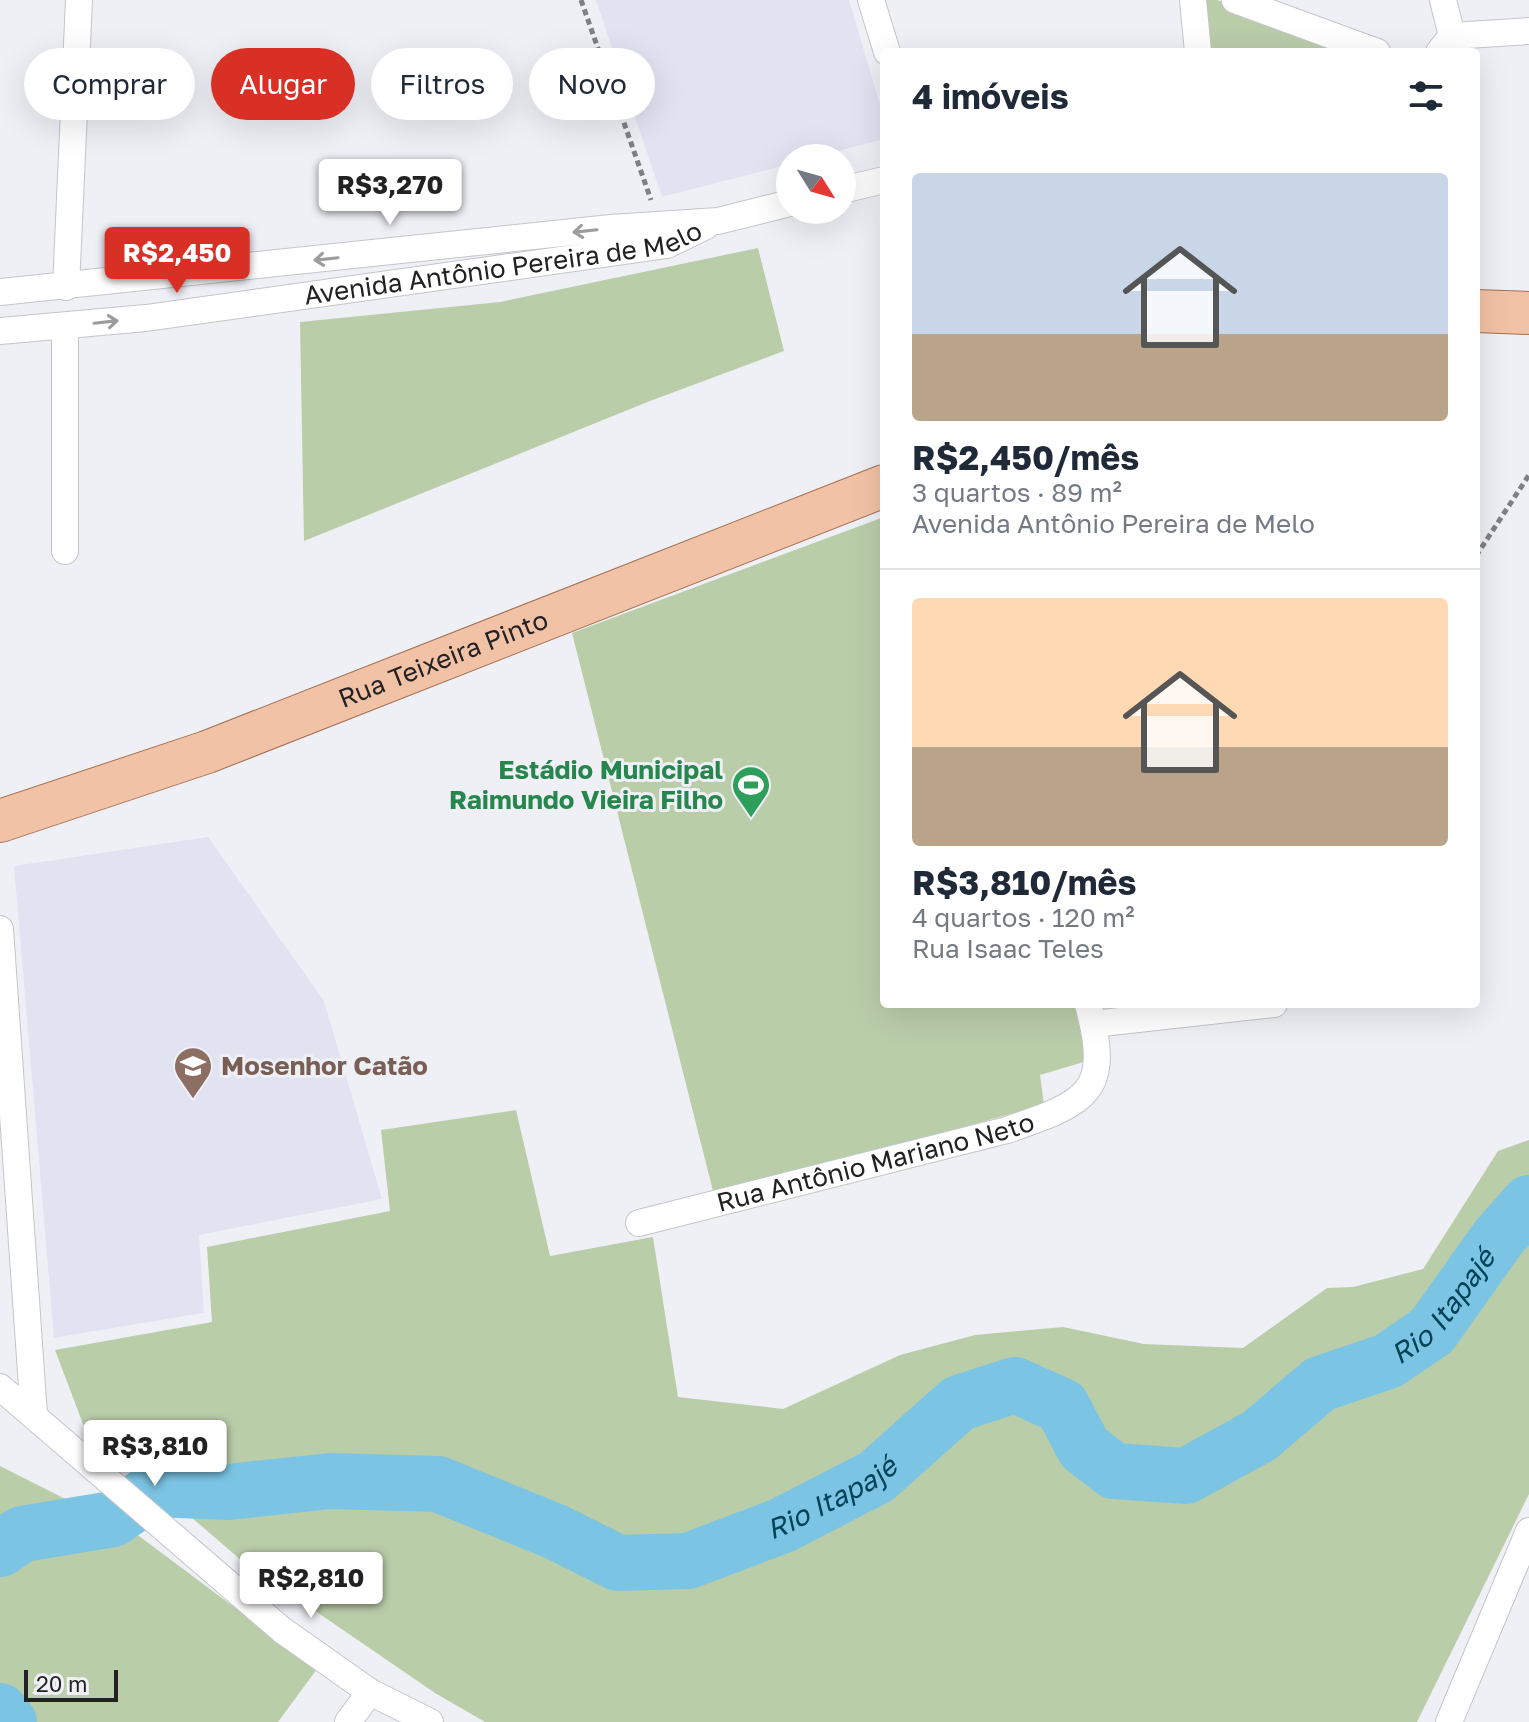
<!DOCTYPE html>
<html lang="pt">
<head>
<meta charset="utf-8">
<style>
  body { margin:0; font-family:"Golos Text",sans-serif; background:#f6f6f7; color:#1f2937; height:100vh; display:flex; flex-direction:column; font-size:30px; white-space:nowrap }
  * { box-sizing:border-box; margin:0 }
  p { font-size:26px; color:#747a83 }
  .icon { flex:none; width:44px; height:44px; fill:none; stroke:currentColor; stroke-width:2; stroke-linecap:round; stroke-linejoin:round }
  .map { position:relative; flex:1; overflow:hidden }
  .sheet { position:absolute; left:880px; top:48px; width:600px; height:960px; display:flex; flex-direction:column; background:#fff; border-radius:8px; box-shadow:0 8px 32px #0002 }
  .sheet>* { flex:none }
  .banner { position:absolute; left:24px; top:48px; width:736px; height:72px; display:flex; gap:16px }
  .needle { width:52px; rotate:127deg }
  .controls { position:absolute; left:776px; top:144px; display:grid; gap:16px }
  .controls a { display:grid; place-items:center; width:80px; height:80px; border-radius:50%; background:#fff; box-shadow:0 8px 32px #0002; font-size:40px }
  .scale { position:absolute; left:24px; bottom:20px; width:94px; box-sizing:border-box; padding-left:8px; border:4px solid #222224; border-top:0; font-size:22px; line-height:28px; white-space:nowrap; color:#222224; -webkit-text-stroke:6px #eff0f6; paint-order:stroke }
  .price { position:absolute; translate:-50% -68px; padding:0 18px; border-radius:8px; background:#fff; color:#222; font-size:26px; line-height:52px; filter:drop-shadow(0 2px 4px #0008) }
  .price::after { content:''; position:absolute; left:50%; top:48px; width:24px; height:18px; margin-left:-12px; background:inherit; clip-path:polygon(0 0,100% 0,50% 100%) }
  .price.active { background:#d93025; color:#fff }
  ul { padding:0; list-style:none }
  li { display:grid; align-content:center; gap:16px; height:424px; padding:0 32px }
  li+li { border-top:2px solid #e0e1e3 }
  li span { display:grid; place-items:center; height:248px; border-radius:8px; color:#555 }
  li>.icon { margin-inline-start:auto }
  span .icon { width:144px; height:144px; fill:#fffc; stroke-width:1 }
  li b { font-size:34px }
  h2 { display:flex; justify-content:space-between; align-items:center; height:96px; padding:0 32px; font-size:34px }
  .tag { padding:0 28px; border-radius:36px; background:#fff; box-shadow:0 8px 32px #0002; font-size:28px; line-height:72px }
  .tag.active { background:#d93025; color:#fff }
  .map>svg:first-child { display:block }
  .built { fill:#e1e3f1 }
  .green { fill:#bacda9 }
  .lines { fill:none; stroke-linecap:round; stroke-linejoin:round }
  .river { stroke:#7bc4e3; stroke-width:56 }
  .minor-casing { stroke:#c4c5ca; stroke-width:28 }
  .primary-casing { stroke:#a46f52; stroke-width:44 }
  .path { stroke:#7f8083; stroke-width:5; stroke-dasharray:6 4; stroke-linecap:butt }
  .minor { stroke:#fff; stroke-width:26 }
  .primary { stroke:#f2c2a6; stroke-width:42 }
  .oneway { stroke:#9c9c9c }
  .labels { text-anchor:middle; stroke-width:6; stroke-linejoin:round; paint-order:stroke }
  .street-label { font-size:26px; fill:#222224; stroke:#eff0f6 }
  .leisure-label { font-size:26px; font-weight:bold; fill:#27864d; stroke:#eff0f6; text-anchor:end }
  .education-label { font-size:26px; font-weight:bold; fill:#785e54; stroke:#eff0f6; text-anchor:start }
  .water-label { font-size:28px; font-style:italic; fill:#004257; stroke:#eff0f6 }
</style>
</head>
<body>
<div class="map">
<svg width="1529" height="1722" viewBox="0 0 1529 1722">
  <rect width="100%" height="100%" fill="#eff0f6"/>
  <g class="built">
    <polygon points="596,0 849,0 884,118 884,139 812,158 790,158 790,164 662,197"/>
    <polygon points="208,837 324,1001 382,1199 199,1235 204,1313 54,1338 14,866"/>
  </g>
  <g class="green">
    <polygon points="1201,0 1217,0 1354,52 1206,52"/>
    <polygon points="758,248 784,351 650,401 304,541 300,322 500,302"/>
    <polygon points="884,517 884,1004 1074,1004 1087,1061 1040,1075 1044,1105 714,1195 572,633"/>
    <polygon points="516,1110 550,1256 653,1237 678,1397 783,1409 900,1355 975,1335 1063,1327 1144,1344 1243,1348 1327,1288 1353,1287 1423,1269 1498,1151 1529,1140 1529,1494 1417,1722 485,1722 435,1693 241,1560 83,1424 55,1350 212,1322 207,1247 390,1211 381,1130"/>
    <polygon points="0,1466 139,1536 317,1669 278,1722 0,1722"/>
  </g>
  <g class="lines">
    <g class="river">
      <path id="s1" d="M0 1549 22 1534 113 1519 155 1489 228 1492 330 1481 438 1484 556 1532 618 1563 688 1561 783 1525 876 1477 959 1403 1015 1385 1062 1406 1084 1448 1114 1471 1186 1476 1259 1436 1320 1384 1388 1361 1432 1331 1498 1238 1529 1203"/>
      <polyline points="0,1711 9,1722"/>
    </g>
    <g class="minor-casing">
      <g id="minor">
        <polyline points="871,0 887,52"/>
        <polyline points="1193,0 1198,52"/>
        <polyline points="1235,0 1377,52"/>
        <polyline points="1443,0 1452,36"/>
        <polyline points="1439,52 1452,36 1529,31"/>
        <polyline points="842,190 884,180"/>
        <polyline points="66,287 79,0"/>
        <polyline points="0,292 611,228 718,221 790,203"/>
        <polyline points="65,326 65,551"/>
        <path id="s2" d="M0 331 146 318 667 245 706 226"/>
        <polyline points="0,929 34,1415"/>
        <polyline points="1093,1024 1274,1004"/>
        <path id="s3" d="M639 1223 1007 1130C1088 1102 1112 1093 1088 1004"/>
        <polyline points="0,1387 282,1630 370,1692 430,1722"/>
        <polyline points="348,1722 370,1692"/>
        <polyline points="1449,1722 1529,1531"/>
      </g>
    </g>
    <g class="primary-casing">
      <g id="primary">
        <polyline points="1476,311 1529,313"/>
        <path id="s4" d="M0 821 207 752 884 486"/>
      </g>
    </g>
    <g class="path">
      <polyline points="581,0 651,200"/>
      <polyline points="1476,556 1529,475"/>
    </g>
    <use href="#minor" class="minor"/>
    <use href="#primary" class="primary"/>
  </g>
  <defs><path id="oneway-shaft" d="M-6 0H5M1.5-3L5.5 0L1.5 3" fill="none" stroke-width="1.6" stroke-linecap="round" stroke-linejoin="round" transform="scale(2)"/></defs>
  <g class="oneway">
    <use href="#oneway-shaft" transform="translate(585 231) rotate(174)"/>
    <use href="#oneway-shaft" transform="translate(326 259) rotate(174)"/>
    <use href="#oneway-shaft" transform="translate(106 322) rotate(-6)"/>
  </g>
  <defs>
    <g id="stadium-pin" transform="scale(2)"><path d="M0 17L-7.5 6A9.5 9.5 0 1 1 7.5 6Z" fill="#2e9e5b" stroke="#eff0f6"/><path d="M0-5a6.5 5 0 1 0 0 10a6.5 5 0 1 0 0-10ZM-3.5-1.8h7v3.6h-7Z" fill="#fff"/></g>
    <g id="school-pin" transform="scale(2)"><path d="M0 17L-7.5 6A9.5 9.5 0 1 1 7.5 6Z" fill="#8d6e63" stroke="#eff0f6"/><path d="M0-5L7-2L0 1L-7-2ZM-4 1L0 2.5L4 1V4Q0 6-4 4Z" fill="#fff"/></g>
  </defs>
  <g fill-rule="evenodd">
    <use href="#stadium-pin" x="751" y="785"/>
    <use href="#school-pin" x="193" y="1066"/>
  </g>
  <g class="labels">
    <g class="street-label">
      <text dy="9" stroke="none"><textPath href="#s2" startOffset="508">Avenida Antônio Pereira de Melo</textPath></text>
      <text dy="9" stroke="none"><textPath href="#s4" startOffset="472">Rua Teixeira Pinto</textPath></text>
      <text dy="9" stroke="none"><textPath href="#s3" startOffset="244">Rua Antônio Mariano Neto</textPath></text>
    </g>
    <g class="leisure-label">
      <text x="723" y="779">Estádio Municipal<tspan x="723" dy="30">Raimundo Vieira Filho</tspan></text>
    </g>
    <g class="education-label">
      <text x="221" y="1075">Mosenhor Catão</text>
    </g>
    <g class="water-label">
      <text dy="10" stroke="none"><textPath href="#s1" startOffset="1620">Rio Itapajé</textPath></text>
      <text dy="10" stroke="none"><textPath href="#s1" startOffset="878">Rio Itapajé</textPath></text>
    </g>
  </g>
</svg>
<div class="controls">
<a><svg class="needle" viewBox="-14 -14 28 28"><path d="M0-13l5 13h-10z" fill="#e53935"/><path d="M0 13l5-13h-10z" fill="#747a83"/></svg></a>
</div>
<div class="scale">20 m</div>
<b class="price" style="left:390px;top:227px">R$3,270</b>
<b class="price active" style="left:177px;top:295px">R$2,450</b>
<b class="price" style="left:155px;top:1488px">R$3,810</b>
<b class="price" style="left:311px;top:1620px">R$2,810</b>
<div class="banner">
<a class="tag">Comprar</a>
<a class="tag active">Alugar</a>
<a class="tag">Filtros</a>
<a class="tag">Novo</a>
</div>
<section class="sheet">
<h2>4 imóveis<svg class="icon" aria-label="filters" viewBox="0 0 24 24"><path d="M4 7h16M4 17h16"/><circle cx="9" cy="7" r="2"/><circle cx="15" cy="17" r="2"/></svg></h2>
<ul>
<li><span style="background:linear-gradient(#c9d6e8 65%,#b9a48a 0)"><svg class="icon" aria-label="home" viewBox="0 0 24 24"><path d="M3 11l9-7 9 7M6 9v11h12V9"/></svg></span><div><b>R$2,450/mês</b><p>3 quartos · 89 m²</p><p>Avenida Antônio Pereira de Melo</p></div></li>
<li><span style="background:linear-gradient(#ffd9b3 60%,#b9a48a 0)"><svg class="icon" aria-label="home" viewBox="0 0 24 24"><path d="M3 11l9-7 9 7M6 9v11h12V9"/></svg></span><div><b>R$3,810/mês</b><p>4 quartos · 120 m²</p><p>Rua Isaac Teles</p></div></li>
</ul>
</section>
</div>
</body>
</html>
